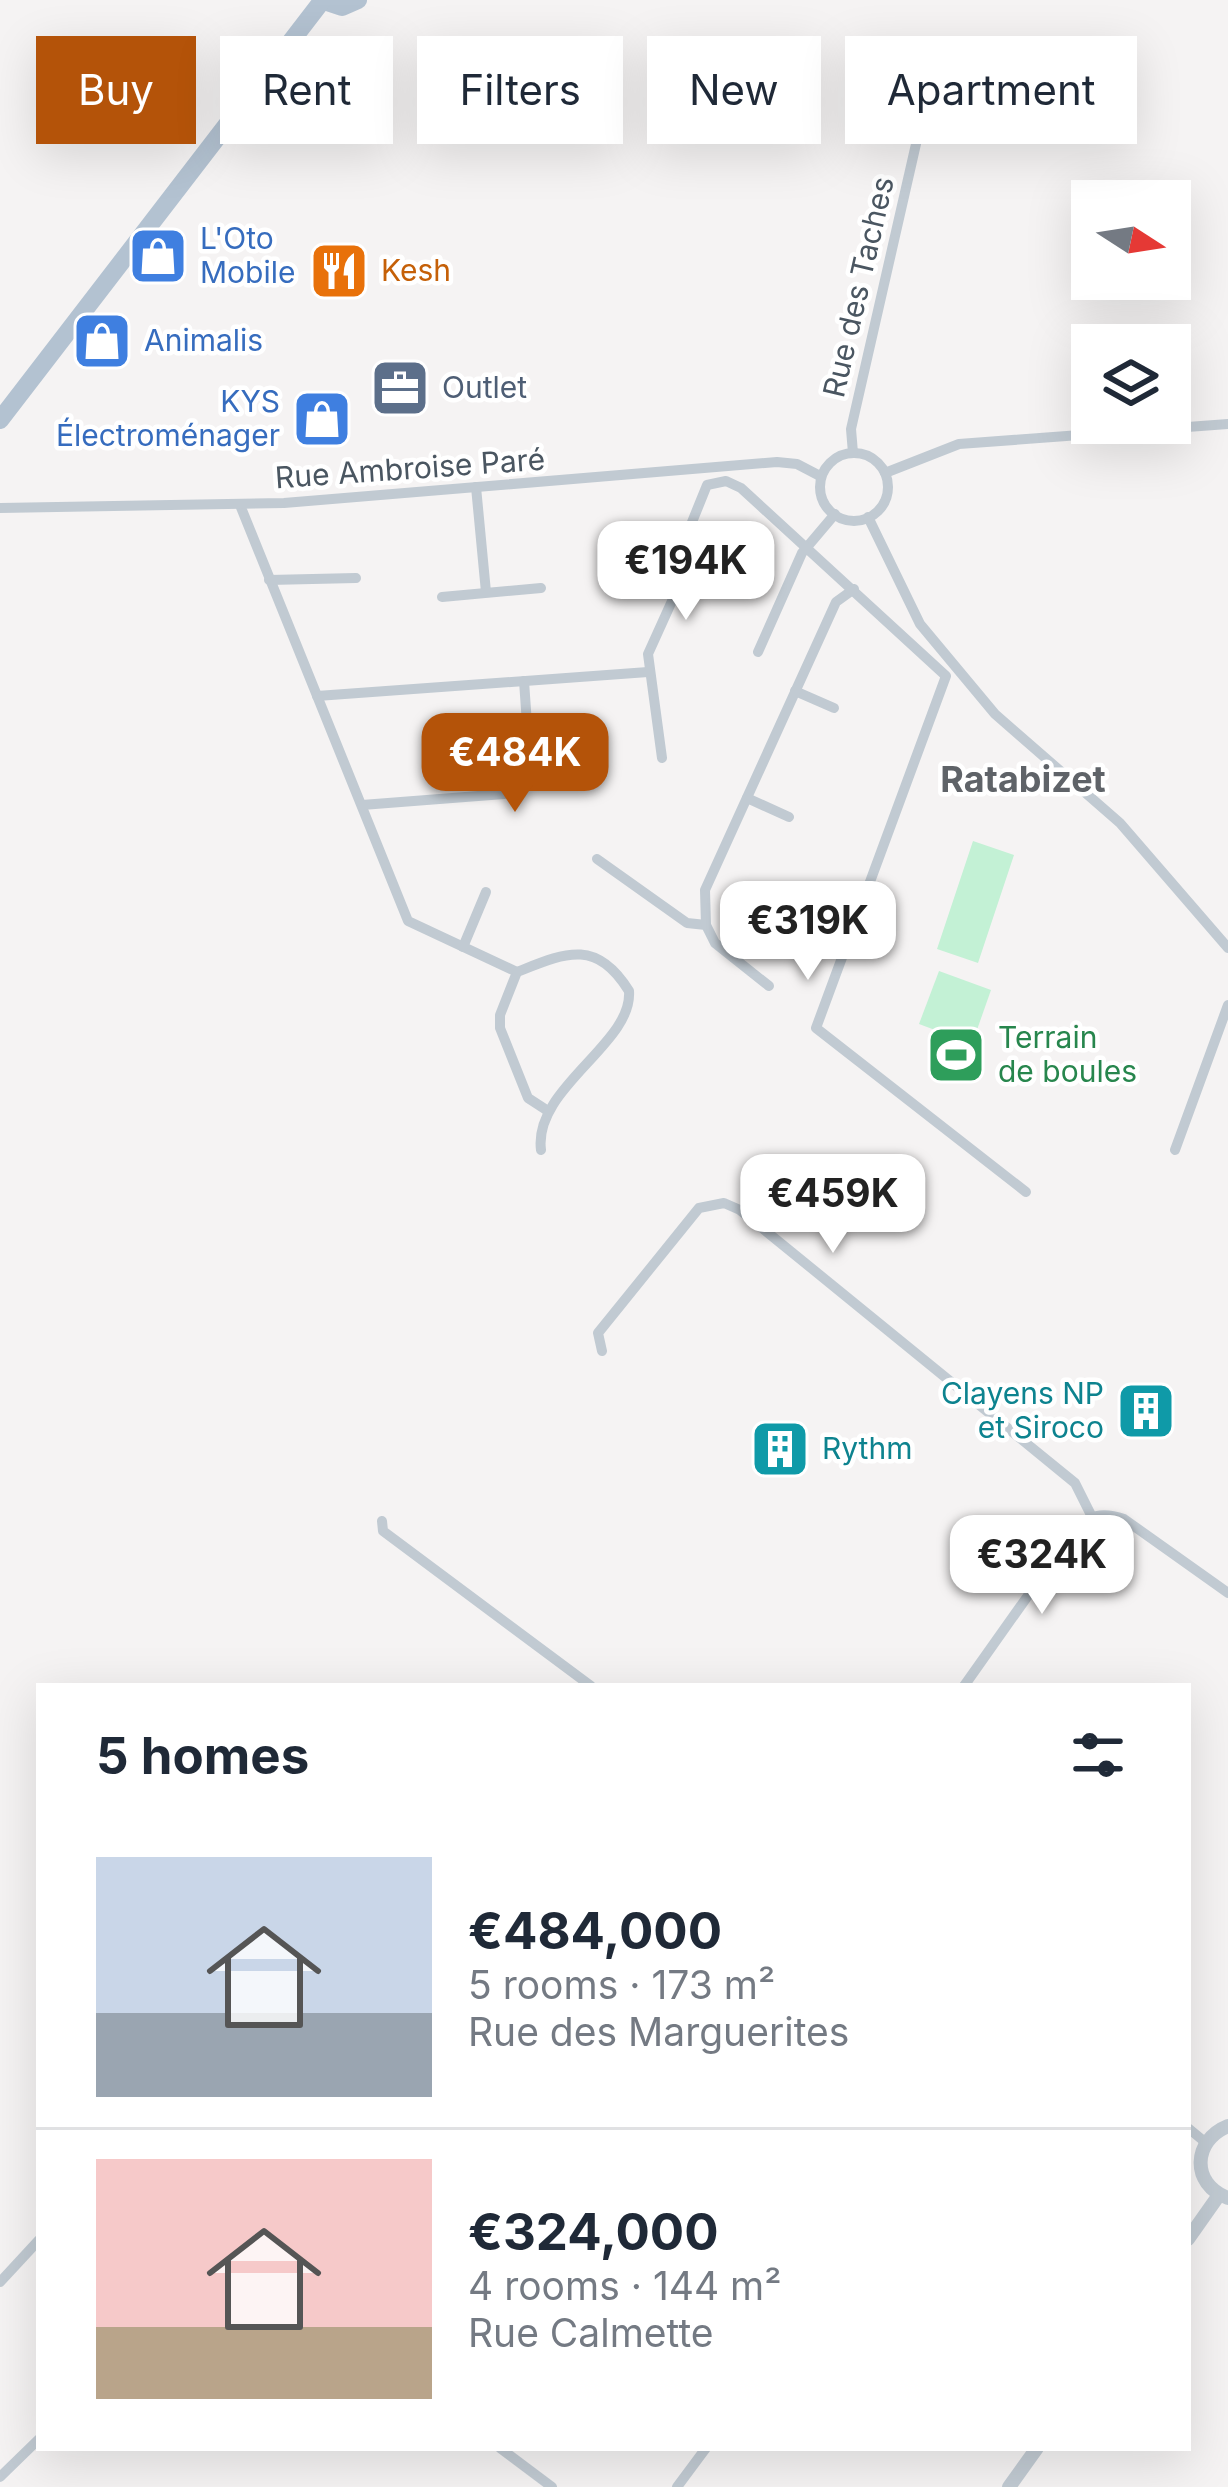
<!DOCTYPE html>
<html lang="en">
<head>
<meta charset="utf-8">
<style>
  body { margin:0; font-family:Inter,sans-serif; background:#f6f6f7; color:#1f2937; height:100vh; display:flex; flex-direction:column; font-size:45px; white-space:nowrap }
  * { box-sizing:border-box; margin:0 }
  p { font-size:39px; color:#747a83 }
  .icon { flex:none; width:66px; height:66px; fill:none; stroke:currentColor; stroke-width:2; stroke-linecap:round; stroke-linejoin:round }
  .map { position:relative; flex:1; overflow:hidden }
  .drawer { position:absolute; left:36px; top:1683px; width:1155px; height:768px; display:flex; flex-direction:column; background:#fff; border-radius:0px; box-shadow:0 12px 48px #0002 }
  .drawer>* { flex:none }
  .guide { position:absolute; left:36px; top:36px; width:1158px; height:108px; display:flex; gap:24px }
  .needle { width:78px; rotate:102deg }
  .buttons { position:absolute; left:1071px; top:180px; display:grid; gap:24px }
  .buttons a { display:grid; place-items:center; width:120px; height:120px; border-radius:0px; background:#fff; box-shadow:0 12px 48px #0002; font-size:60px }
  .price { position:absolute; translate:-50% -102px; padding:0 27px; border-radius:24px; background:#fff; color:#222; font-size:39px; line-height:78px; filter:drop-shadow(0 3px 6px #0008) }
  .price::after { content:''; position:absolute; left:50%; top:72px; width:36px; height:27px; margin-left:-18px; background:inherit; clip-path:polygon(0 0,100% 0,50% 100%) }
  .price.current { background:#b45309; color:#fff }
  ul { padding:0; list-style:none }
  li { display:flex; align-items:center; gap:36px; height:300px; padding:0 60px }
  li+li { border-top:3px solid #e0e1e3 }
  li span { display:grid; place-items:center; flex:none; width:336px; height:240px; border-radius:0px; color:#555 }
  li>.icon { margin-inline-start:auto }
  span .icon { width:144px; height:144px; fill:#fffc; stroke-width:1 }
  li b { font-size:51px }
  h2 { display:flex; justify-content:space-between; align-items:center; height:144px; padding:0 60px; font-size:51px }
  .chip { padding:0 42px; border-radius:0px; background:#fff; box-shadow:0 12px 48px #0002; font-size:42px; line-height:108px }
  .chip.current { background:#b45309; color:#fff }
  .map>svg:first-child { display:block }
  .green { fill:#c3f1d5 }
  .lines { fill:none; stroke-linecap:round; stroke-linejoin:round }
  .minor { stroke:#c1cad2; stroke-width:10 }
  .tertiary { stroke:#c1cad2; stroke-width:14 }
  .primary { stroke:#b3c2d1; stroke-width:18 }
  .labels { text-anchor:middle; stroke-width:9; stroke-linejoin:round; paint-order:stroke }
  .shop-label { font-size:30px; fill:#366cbe; stroke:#fff; text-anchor:start }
  .food-label { font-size:30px; fill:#c56008; stroke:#fff; text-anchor:start }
  .street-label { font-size:30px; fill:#4a5661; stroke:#fff }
  .service-label { font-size:30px; fill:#4e5e75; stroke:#fff; text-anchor:start }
  .leisure-label { font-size:30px; fill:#27864d; stroke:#fff; text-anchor:start }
  .culture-label { font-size:30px; fill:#0d838f; stroke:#fff; text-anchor:end }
  .quarter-label { font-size:36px; font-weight:bold; fill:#5f6368; stroke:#fff }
</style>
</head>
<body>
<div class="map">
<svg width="1228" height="2487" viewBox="0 0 1228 2487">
  <rect width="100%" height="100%" fill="#f5f3f3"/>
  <g class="green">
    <polygon points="973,841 1014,855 978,963 937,949"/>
    <polygon points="939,971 991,990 972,1044 919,1024"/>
  </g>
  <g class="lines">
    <g class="minor">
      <circle cx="854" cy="487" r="34"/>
      <polyline points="853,453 851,429 929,87 1025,98"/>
      <polyline points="885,473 959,444 1228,424"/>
      <polyline points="476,487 486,592"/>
      <polyline points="240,505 408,921 517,972 500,1015 500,1028 528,1098 548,1111"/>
      <polyline points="0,508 284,503 777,462 797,464 820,476"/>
      <polyline points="868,517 920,624 995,714 1120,823 1228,948"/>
      <polyline points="635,561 659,548 688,547"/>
      <polyline points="269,580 356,578"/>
      <polyline points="442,597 541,588"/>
      <polyline points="758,652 802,553 835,514"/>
      <polyline points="795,691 834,708"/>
      <polyline points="317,696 648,672"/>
      <polyline points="662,758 648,654 691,559 688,532 707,485 726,481 741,488 946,676 816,1028 1026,1192"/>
      <polyline points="747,798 789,817"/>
      <polyline points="362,805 504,794 523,784 530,767 524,681"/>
      <polyline points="597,859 687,923 706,925 715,943 769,986"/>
      <polyline points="706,925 705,890 836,602 854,589"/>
      <polyline points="463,947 486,892"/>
      <path d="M517 972C565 953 596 938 629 991 633 1044 533 1088 541 1150"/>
      <polyline points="1175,1150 1228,1005"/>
      <polyline points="602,1351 598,1333 699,1208 724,1203 740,1210 1075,1483 1092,1517"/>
      <polyline points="382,1521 383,1531 591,1686"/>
      <path d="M964 1686 1073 1532C1088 1514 1103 1512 1124 1519L1228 1593"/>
      <polyline points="1188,2128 1205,2142"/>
      <polyline points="0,2282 39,2240"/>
      <polyline points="500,2448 552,2487"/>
      <polyline points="0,2477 39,2439"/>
      <polyline points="677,2487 706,2448"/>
    </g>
    <g class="tertiary">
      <path d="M1228 2126C1193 2140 1190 2184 1228 2198"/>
      <polyline points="1188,2239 1219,2195"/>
      <polyline points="1009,2487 1037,2448"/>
    </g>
    <g class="primary">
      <polyline points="321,0 342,7 358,0"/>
      <polyline points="0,420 322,1"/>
    </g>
  </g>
  <defs>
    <g id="shop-square" transform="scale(3)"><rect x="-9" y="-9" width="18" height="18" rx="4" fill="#3f7fe0" stroke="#fff"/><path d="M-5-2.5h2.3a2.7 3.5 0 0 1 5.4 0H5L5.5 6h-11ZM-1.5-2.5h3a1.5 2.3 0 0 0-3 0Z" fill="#fff"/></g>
    <g id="restaurant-square" transform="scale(3)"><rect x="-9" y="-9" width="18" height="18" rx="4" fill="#e8710a" stroke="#fff"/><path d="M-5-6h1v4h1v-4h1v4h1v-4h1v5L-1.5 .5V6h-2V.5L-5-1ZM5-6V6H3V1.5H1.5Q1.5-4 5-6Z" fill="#fff"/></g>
    <g id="office-square" transform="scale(3)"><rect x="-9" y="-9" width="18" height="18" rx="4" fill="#5c6f8a" stroke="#fff"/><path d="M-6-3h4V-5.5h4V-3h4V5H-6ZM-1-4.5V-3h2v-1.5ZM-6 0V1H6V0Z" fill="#fff"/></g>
    <g id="stadium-square" transform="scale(3)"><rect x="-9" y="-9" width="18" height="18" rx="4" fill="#2e9e5b" stroke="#fff"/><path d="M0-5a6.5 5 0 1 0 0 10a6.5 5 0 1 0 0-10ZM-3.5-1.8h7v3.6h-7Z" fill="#fff"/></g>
    <g id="building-square" transform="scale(3)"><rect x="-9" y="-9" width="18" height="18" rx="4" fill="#0f9aa8" stroke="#fff"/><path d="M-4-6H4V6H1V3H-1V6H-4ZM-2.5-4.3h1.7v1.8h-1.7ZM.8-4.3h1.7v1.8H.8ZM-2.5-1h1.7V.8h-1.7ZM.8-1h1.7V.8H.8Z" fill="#fff"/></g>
  </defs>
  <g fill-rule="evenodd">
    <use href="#shop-square" x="158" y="256"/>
    <use href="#restaurant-square" x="339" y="271"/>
    <use href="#shop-square" x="102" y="341"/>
    <use href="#office-square" x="400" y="388"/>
    <use href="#shop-square" x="322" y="419"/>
    <use href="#stadium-square" x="956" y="1055"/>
    <use href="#building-square" x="1146" y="1411"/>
    <use href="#building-square" x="780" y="1449"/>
  </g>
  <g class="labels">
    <g class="shop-label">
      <text x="200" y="249">L'Oto<tspan x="200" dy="34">Mobile</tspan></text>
      <text x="144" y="351">Animalis</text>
      <text x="280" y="412" text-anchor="end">KYS<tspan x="280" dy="34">Électroménager</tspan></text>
    </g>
    <g class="food-label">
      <text x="381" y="281">Kesh</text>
    </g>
    <g class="street-label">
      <text transform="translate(859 287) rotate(-77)" y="10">Rue des Taches</text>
      <text transform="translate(410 469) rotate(-4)" y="10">Rue Ambroise Paré</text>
    </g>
    <g class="service-label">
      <text x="442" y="398">Outlet</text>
    </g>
    <g class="leisure-label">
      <text x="998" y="1048">Terrain<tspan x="998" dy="34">de boules</tspan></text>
    </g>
    <g class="culture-label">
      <text x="1104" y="1404">Clayens NP<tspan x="1104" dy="34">et Siroco</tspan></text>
      <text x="822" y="1459" text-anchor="start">Rythm</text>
    </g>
    <g class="quarter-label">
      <text x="1023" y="792">Ratabizet</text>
    </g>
  </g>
</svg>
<div class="buttons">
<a><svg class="needle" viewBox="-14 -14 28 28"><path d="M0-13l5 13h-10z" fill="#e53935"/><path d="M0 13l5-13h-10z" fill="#747a83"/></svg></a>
<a><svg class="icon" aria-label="layers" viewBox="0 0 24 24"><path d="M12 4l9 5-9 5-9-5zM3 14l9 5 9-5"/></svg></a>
</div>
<b class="price" style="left:686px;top:623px">€194K</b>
<b class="price current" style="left:515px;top:815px">€484K</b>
<b class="price" style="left:808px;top:983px">€319K</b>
<b class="price" style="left:833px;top:1256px">€459K</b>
<b class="price" style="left:1042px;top:1617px">€324K</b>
<div class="guide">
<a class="chip current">Buy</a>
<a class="chip">Rent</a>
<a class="chip">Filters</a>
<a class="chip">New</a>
<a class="chip">Apartment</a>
</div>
<section class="drawer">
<h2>5 homes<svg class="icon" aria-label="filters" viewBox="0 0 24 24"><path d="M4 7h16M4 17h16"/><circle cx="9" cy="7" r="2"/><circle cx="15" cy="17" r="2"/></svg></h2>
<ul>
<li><span style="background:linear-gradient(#c9d6e8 65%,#9aa5b1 0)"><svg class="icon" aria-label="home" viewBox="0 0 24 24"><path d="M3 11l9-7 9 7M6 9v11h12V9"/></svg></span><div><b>€484,000</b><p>5 rooms · 173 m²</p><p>Rue des Marguerites</p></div></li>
<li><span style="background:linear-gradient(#f6c9c9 70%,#b9a48a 0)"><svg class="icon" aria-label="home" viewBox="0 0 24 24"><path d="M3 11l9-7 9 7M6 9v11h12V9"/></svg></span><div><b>€324,000</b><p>4 rooms · 144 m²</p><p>Rue Calmette</p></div></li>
</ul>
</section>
</div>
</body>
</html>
